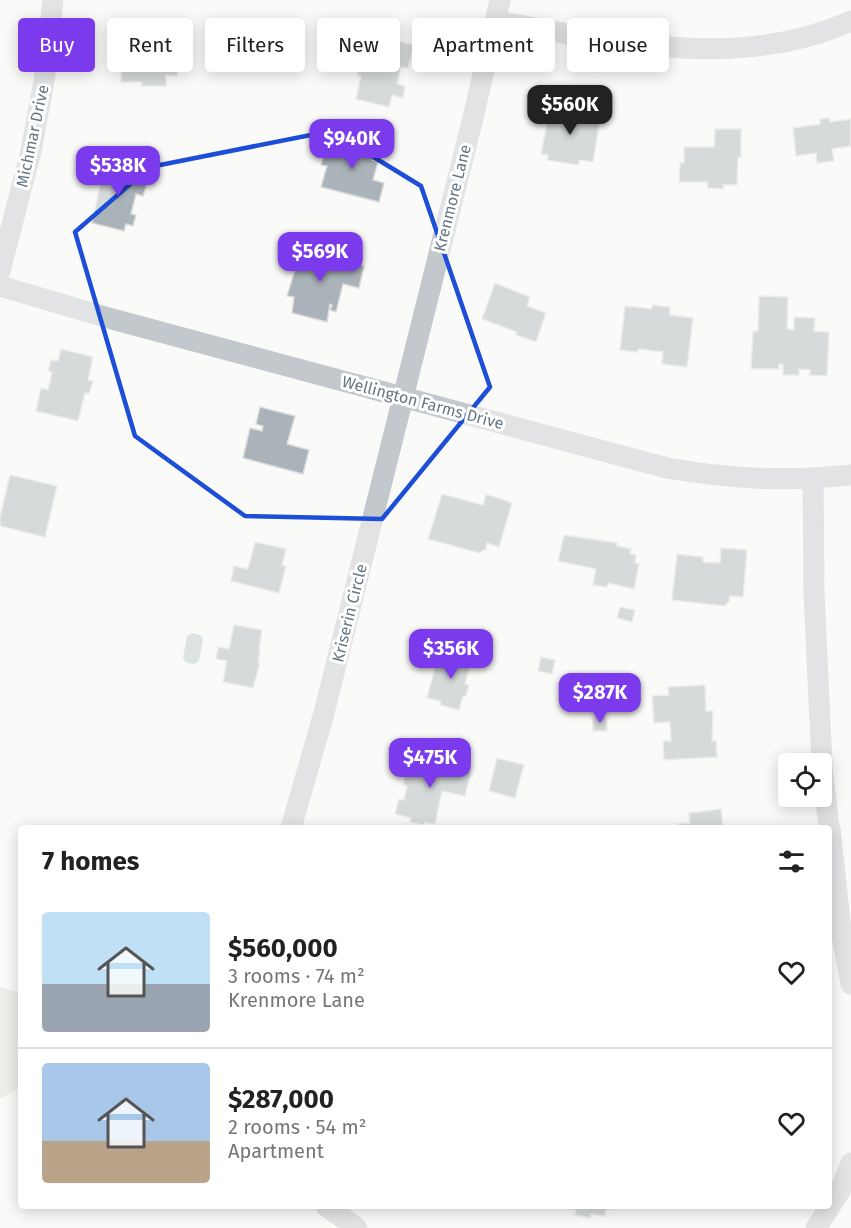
<!DOCTYPE html>
<html lang="en">
<head>
<meta charset="utf-8">
<style>
  body { margin:0; font-family:"Fira Sans",sans-serif; background:#f2f2f2; color:#222; height:100vh; display:flex; flex-direction:column; font-size:22px; white-space:nowrap }
  * { box-sizing:border-box; margin:0 }
  p { font-size:20px; color:#767676 }
  .icon { flex:none; width:33px; height:33px; fill:none; stroke:currentColor; stroke-width:2; stroke-linecap:round; stroke-linejoin:round }
  .map { position:relative; flex:1; overflow:hidden }
  .sheet { position:absolute; left:18px; top:825px; width:814px; height:384px; display:flex; flex-direction:column; background:#fff; border-radius:6px; box-shadow:0 3px 15px #0003 }
  .sheet>* { flex:none }
  .top-card { position:absolute; left:18px; top:18px; width:816px; height:54px; display:flex; gap:12px }
  .controls { position:absolute; left:778px; top:753px; display:grid; gap:12px }
  .controls a { display:grid; place-items:center; width:54px; height:54px; border-radius:6px; background:#fff; box-shadow:0 3px 15px #0003; font-size:30px }
  .price { position:absolute; translate:-50% -51px; padding:0 14px; border-radius:12px; background:#7c3aed; color:#fff; font-size:20px; line-height:39px; filter:drop-shadow(0 2px 3px #0008) }
  .price::after { content:''; position:absolute; left:50%; top:36px; width:18px; height:14px; margin-left:-9px; background:inherit; clip-path:polygon(0 0,100% 0,50% 100%) }
  .price.active { background:#222; color:#fff }
  ul { padding:0; list-style:none }
  li { display:flex; align-items:center; gap:18px; height:150px; padding:0 24px }
  li+li { border-top:2px solid #e0e0e0 }
  li span { display:grid; place-items:center; flex:none; width:168px; height:120px; border-radius:6px; color:#555 }
  li>.icon { margin-inline-start:auto }
  span .icon { width:72px; height:72px; fill:#fffc; stroke-width:1 }
  li b { font-size:26px }
  h2 { display:flex; justify-content:space-between; align-items:center; height:72px; padding:0 24px; font-size:26px }
  .pill { padding:0 21px; border-radius:6px; background:#fff; box-shadow:0 3px 15px #0003; font-size:21px; line-height:54px }
  .pill.active { background:#7c3aed; color:#fff }
  .map>svg:first-child { display:block }
  .green { fill:#dadfd7 }
  .water { fill:#bbc7cb }
  .building { fill:#aab3b9; stroke:#dcdcda; stroke-width:1.5 }
  .lines { fill:none; stroke-linecap:round; stroke-linejoin:round }
  .minor { stroke:#c3c8cc; stroke-width:21 }
  .marked { fill:none; stroke:#1d4ed8; stroke-width:4.5; stroke-linejoin:round }
  .labels { text-anchor:middle; stroke-width:6; stroke-linejoin:round; paint-order:stroke }
  .street-label { font-size:16px; fill:#657683; stroke:#fff }
</style>
</head>
<body>
<div class="map">
<svg width="851" height="1228" viewBox="0 0 851 1228">
  <rect width="100%" height="100%" fill="#fafaf8"/>
  <polygon class="green" points="0,987 21,993 21,1087 0,1099"/>
  <polygon class="water" points="192,633 200,635 203,639 199,661 194,664 187,663 183,658 187,636"/>
  <g class="building">
    <polygon points="132,25 164,26 163,45 180,45 177,76 166,75 166,86 142,86 142,82 121,82 122,57 125,57 124,37 132,37"/>
    <polygon points="371,35 414,45 408,68 401,67 397,84 405,86 403,98 392,95 389,107 356,99 361,76 357,75 361,61 364,62"/>
    <polygon points="551,103 572,106 571,116 600,119 593,162 579,160 578,165 547,160 548,155 541,154"/>
    <polygon points="829,118 830,122 851,119 851,146 832,149 834,161 817,163 816,153 796,156 793,128 820,124 820,119"/>
    <polygon points="715,129 741,129 741,157 738,157 737,185 723,185 724,189 708,188 707,182 679,182 680,163 684,163 684,147 714,147"/>
    <polygon points="340,138 375,147 372,160 378,162 373,180 384,183 379,202 321,187 327,166 321,165 326,148 336,151"/>
    <polygon points="106,164 150,175 143,196 136,194 131,214 136,215 133,226 126,224 124,231 92,223 100,186 98,184"/>
    <polygon points="296,248 364,266 359,288 343,284 336,312 330,310 332,305 330,304 327,322 292,313 294,297 287,296 296,267 291,266"/>
    <polygon points="495,283 530,297 527,306 546,313 536,342 516,335 517,332 482,319"/>
    <polygon points="759,296 788,297 787,329 794,330 794,317 815,318 814,331 829,332 827,376 810,375 810,370 799,369 799,375 783,375 783,364 779,364 779,369 751,369 753,331 758,331"/>
    <polygon points="652,305 670,307 670,315 693,318 687,367 662,364 663,352 638,349 637,352 620,350 625,306 652,309"/>
    <polygon points="61,349 93,357 88,380 93,381 89,394 85,393 78,421 36,411 41,388 48,390 52,372 48,371 51,360 58,361"/>
    <polygon points="260,407 295,416 287,444 309,450 303,474 243,458 250,428 262,431 263,426 256,424"/>
    <polygon points="10,475 57,486 45,537 0,526 0,517"/>
    <polygon points="442,494 483,505 486,494 512,503 499,547 487,543 486,549 479,553 428,539"/>
    <polygon points="564,535 617,543 617,546 631,549 630,554 636,555 635,563 639,564 634,589 608,583 607,587 593,585 596,569 558,561"/>
    <polygon points="255,542 286,549 282,566 286,566 279,593 231,581 234,566 248,569"/>
    <polygon points="721,548 747,550 743,597 730,596 729,602 724,606 672,600 677,554 703,557 703,562 720,563"/>
    <polygon points="620,607 635,610 632,622 617,618"/>
    <polygon points="234,625 262,630 259,649 260,649 258,663 260,663 253,688 223,682 227,661 216,659 218,647 229,649"/>
    <polygon points="450,649 473,655 465,684 469,685 466,696 463,696 459,710 440,705 441,701 427,698 436,664 445,667"/>
    <polygon points="541,657 555,660 552,674 538,671"/>
    <polygon points="705,685 706,711 713,711 712,741 716,741 717,757 664,760 663,741 671,741 670,722 654,723 652,696 669,695 668,687"/>
    <polygon points="593,717 606,717 607,731 593,731"/>
    <polygon points="421,754 450,761 449,766 471,771 465,796 442,791 435,824 425,822 424,825 410,822 411,818 395,814 399,799 404,800 407,786 403,785 407,768 418,770"/>
    <polygon points="497,758 524,765 515,798 489,791"/>
    <polygon points="721,809 723,828 679,828 678,824 690,823 689,813"/>
    <polygon points="562,1206 613,1206 612,1210 606,1209 605,1216 591,1214 590,1218 575,1215 576,1210 561,1208"/>
  </g>
  <g class="lines">
    <g class="minor">
      <path d="M496 21C612 41 738 72 851 21"/>
      <polyline points="0,271 31,151 45,75 53,0"/>
      <path d="M0 286 112 319 667 468C730 479 787 482 851 475"/>
      <polyline points="813,479 814,594 822,764"/>
      <polyline points="822,767 829,828"/>
      <polyline points="291,828 324,713 473,118 500,0"/>
      <polyline points="830,829 841,930 851,984"/>
      <polyline points="326,1206 357,1228"/>
      <polyline points="816,1228 840,1191 851,1163"/>
    </g>
  </g>
  <path d="M0 0H851V1228H0ZM331 131 421 186 490 387 382 519 245 516 135 436 75 232 150 167Z" fill="#fafaf8" fill-opacity=".55" fill-rule="evenodd"/>
  <path class="marked" d="M331 131 421 186 490 387 382 519 245 516 135 436 75 232 150 167Z"/>
  <g class="labels">
    <g class="street-label">
      <text transform="translate(32 136) rotate(-78)" y="6">Michmar Drive</text>
      <text transform="translate(452 198) rotate(-76)" y="6">Krenmore Lane</text>
      <text transform="translate(423 402) rotate(15)" y="6">Wellington Farms Drive</text>
      <text transform="translate(349 613) rotate(-76)" y="6">Kriserin Circle</text>
    </g>
  </g>
</svg>
<div class="controls">
<a><svg class="icon" aria-label="locate" viewBox="0 0 24 24"><circle cx="12" cy="12" r="6"/><path d="M12 2v4M12 18v4M2 12h4M18 12h4"/></svg></a>
</div>
<b class="price active" style="left:570px;top:136px">$560K</b>
<b class="price" style="left:352px;top:170px">$940K</b>
<b class="price" style="left:118px;top:197px">$538K</b>
<b class="price" style="left:320px;top:283px">$569K</b>
<b class="price" style="left:451px;top:680px">$356K</b>
<b class="price" style="left:600px;top:724px">$287K</b>
<b class="price" style="left:430px;top:789px">$475K</b>
<div class="top-card">
<a class="pill active">Buy</a>
<a class="pill">Rent</a>
<a class="pill">Filters</a>
<a class="pill">New</a>
<a class="pill">Apartment</a>
<a class="pill">House</a>
</div>
<section class="sheet">
<h2>7 homes<svg class="icon" aria-label="filters" viewBox="0 0 24 24"><path d="M4 7h16M4 17h16"/><circle cx="9" cy="7" r="2"/><circle cx="15" cy="17" r="2"/></svg></h2>
<ul>
<li><span style="background:linear-gradient(#bfe0f5 60%,#9aa5b1 0)"><svg class="icon" aria-label="home" viewBox="0 0 24 24"><path d="M3 11l9-7 9 7M6 9v11h12V9"/></svg></span><div><b>$560,000</b><p>3 rooms · 74 m²</p><p>Krenmore Lane</p></div><svg class="icon" aria-label="heart" viewBox="0 0 24 24"><path d="M12 20l-8-8c-3-5 5-10 8-4 3-6 11-1 8 4z"/></svg></li>
<li><span style="background:linear-gradient(#a9c7e8 65%,#b9a48a 0)"><svg class="icon" aria-label="home" viewBox="0 0 24 24"><path d="M3 11l9-7 9 7M6 9v11h12V9"/></svg></span><div><b>$287,000</b><p>2 rooms · 54 m²</p><p>Apartment</p></div><svg class="icon" aria-label="heart" viewBox="0 0 24 24"><path d="M12 20l-8-8c-3-5 5-10 8-4 3-6 11-1 8 4z"/></svg></li>
</ul>
</section>
</div>
</body>
</html>
